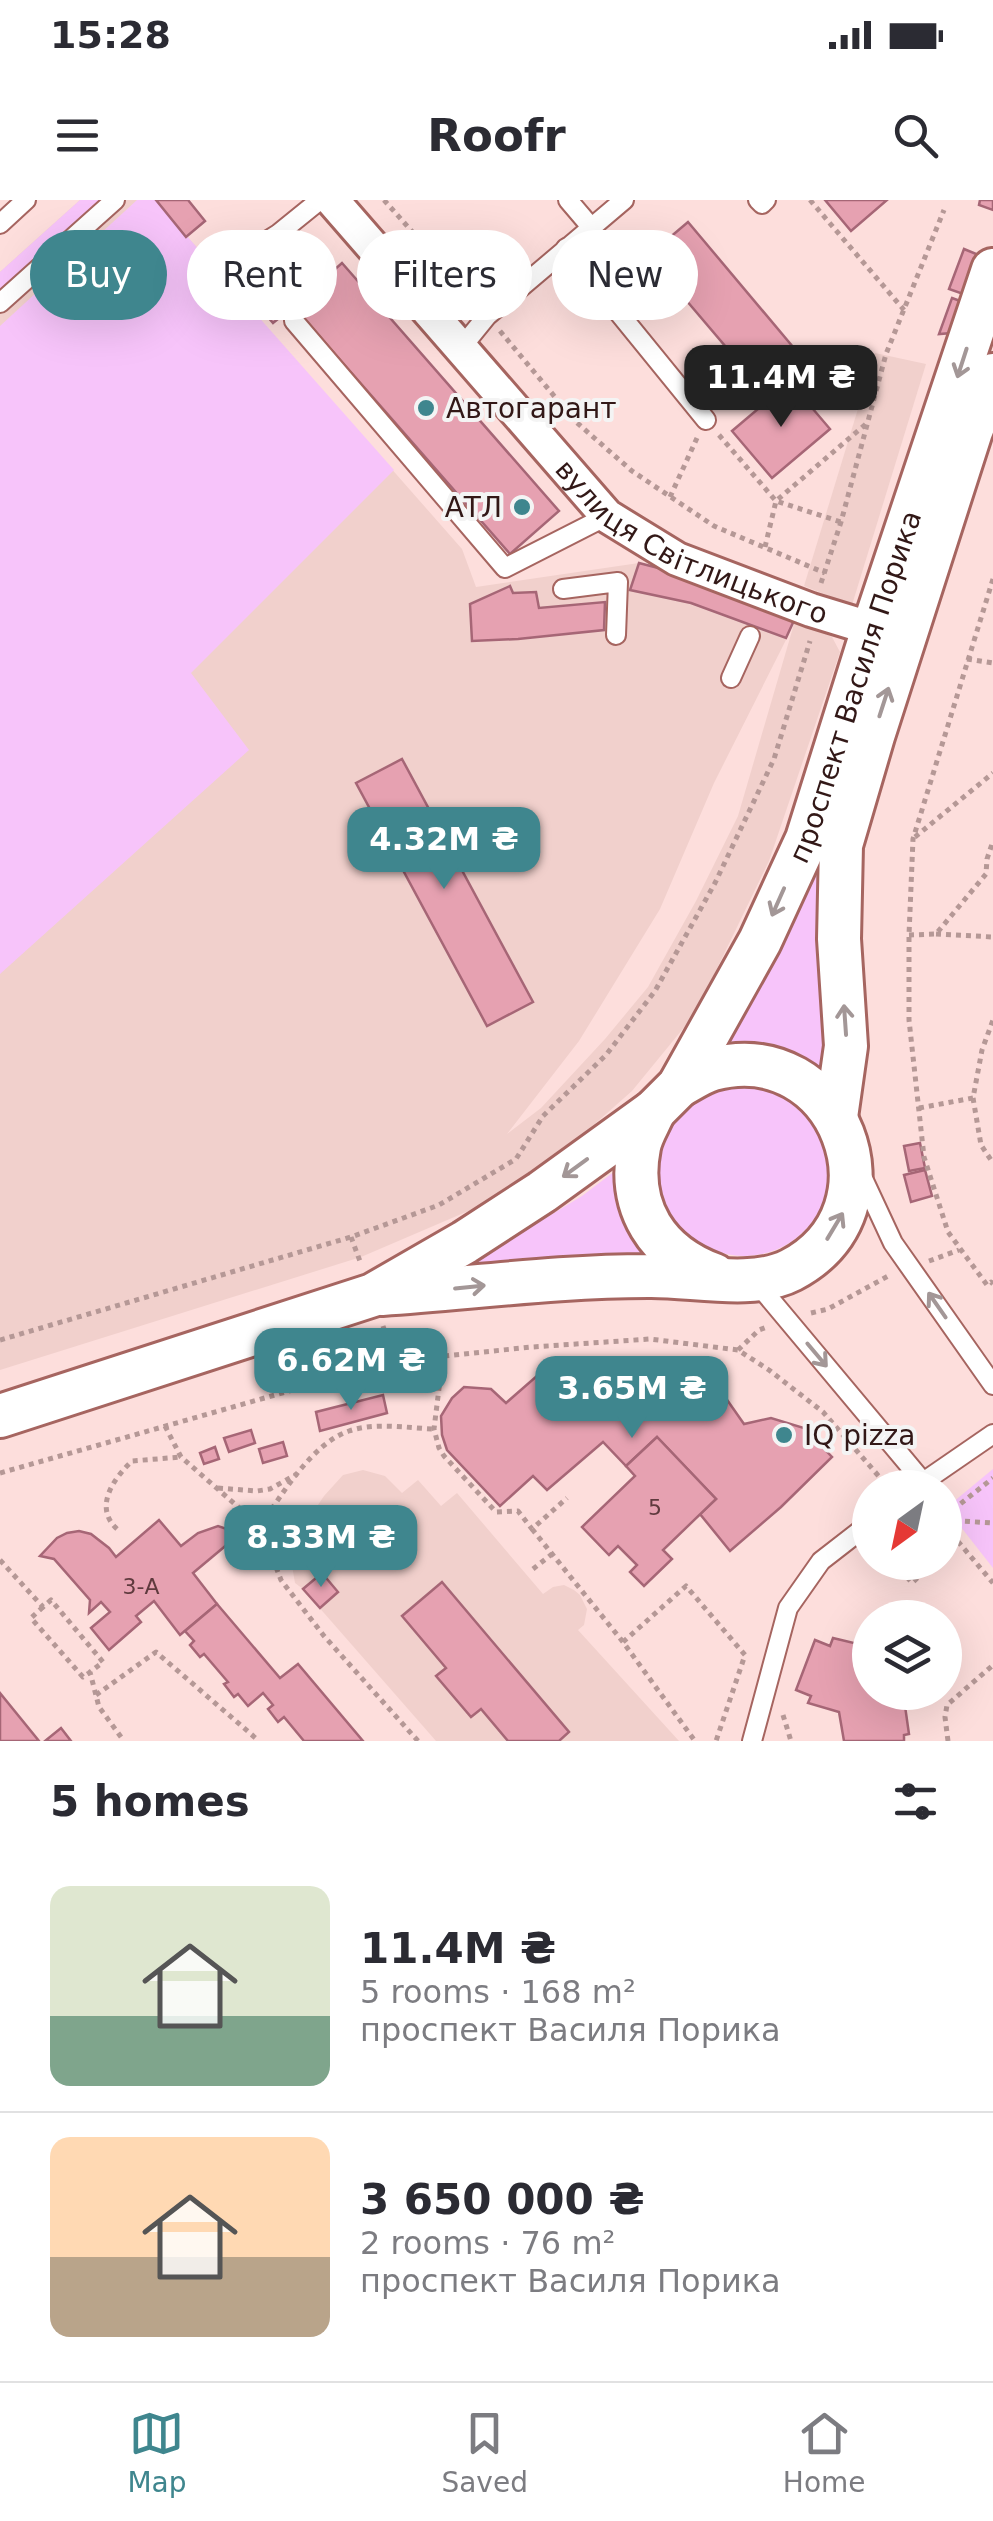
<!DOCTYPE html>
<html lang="en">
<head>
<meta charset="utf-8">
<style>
  body { margin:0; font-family:"DejaVu Sans",sans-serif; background:#f2f2f3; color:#2b2b33; height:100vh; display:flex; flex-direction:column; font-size:38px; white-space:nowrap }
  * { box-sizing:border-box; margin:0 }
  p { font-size:32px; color:#7c7c81 }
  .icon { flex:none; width:55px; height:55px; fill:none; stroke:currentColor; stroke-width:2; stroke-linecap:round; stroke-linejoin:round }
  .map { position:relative; height:1541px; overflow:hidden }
  .panel { display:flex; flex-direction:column; background:#fff; flex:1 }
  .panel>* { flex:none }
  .top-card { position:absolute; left:30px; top:30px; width:935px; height:90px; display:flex; gap:20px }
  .needle { width:65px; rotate:213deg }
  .buttons { position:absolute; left:852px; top:1270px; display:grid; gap:20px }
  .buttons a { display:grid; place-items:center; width:110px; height:110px; border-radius:50%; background:#fff; box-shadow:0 10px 40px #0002; font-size:50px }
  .price { position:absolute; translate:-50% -85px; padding:0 22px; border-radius:20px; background:#3f868e; color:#fff; font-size:32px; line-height:65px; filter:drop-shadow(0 2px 5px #0008) }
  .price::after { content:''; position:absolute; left:50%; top:60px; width:30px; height:22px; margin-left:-15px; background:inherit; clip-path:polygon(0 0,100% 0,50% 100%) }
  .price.on { background:#222; color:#fff }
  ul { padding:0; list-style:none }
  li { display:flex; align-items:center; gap:30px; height:250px; padding:0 50px }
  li+li { border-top:2px solid #e1e1e2 }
  li span { display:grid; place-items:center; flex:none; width:280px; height:200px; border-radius:20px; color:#555 }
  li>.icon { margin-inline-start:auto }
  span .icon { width:120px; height:120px; fill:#fffc; stroke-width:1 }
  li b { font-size:42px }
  h2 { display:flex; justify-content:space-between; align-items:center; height:120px; padding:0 50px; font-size:42px }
  .pill { padding:0 35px; border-radius:45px; background:#fff; box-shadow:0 10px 40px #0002; font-size:35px; line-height:90px }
  .pill.on { background:#3f868e; color:#fff }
  .status { display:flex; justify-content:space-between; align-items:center; height:70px; padding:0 50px; background:#fff; direction:ltr }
  .status svg { height:28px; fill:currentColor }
  header { display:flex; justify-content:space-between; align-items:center; height:130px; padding:0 50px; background:#fff; font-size:45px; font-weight:700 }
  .tabs { display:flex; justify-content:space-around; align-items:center; height:140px; border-top:2px solid #e1e1e2; background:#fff; font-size:28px; color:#7c7c81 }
  .tabs a { display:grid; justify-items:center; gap:5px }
  .tabs .on { color:#3f868e }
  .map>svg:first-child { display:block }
  .built { fill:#f1d0cc; fill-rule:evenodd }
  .green { fill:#f7c4fa }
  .building { fill:#e6a1b1; stroke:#a66676; stroke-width:2.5 }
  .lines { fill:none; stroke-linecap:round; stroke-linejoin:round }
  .service-casing { stroke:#a66560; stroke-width:22 }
  .minor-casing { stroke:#a66560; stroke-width:38 }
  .tertiary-casing { stroke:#a66560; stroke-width:48 }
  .path { stroke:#b59896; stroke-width:5; stroke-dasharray:5 5; stroke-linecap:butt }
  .service { stroke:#fff; stroke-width:18 }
  .minor { stroke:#fff; stroke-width:32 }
  .tertiary { stroke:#fff; stroke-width:42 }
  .oneway { stroke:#a39797 }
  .poi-dot { fill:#3f868e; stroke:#f4f4f4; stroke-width:4 }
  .labels { text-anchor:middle; stroke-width:8; stroke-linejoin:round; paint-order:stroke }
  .number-label { font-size:22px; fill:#5f3a3e }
  .poi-label { font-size:28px; fill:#321817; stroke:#f4f4f4; text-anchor:start }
  .street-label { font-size:28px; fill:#321817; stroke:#f4f4f4 }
</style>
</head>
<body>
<div class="status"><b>15:28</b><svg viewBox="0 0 49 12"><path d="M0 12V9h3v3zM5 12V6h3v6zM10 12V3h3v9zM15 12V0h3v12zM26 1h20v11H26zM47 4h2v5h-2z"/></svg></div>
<header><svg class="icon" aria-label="menu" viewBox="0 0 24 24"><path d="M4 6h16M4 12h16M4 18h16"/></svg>Roofr<svg class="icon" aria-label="search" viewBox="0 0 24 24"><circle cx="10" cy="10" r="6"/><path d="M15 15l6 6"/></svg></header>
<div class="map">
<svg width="993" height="1541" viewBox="0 0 993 1541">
  <rect width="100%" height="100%" fill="#fddedc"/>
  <g class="built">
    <path d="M80 0H155L462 349 476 387 639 363 693 377 814 428 832 437 840 452 769 661 695 814 632 891 563 952 494 1000 361 1057 0 1170V72ZM794 424 738 616 696 701 648 787 605 839 541 908 507 934 579 841 660 709 714 583Z"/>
    <polygon points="875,153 926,164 852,405 804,386"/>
    <polygon points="363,1270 385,1276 402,1293 418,1280 441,1306 457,1293 543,1394 553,1387 564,1385 574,1390 580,1395 587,1409 584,1425 578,1430 679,1541 436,1541 303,1389 295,1383 289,1348 324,1296 343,1275"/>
  </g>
  <g class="green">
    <polygon points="80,0 99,0 0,89 0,72"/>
    <polygon points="137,0 155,0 394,270 191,473 249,550 0,774 0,126"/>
    <path d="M829 635 823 870C793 847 760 838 724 851Z"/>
    <circle cx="744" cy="971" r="85"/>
    <polygon points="615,971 621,1011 651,1060 601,1054 438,1083 582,996"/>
    <polygon points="993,1269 993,1368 946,1308"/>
  </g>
  <g class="building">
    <polygon points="156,0 188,0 205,21 186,37"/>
    <polygon points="825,0 887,0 851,31"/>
    <polygon points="980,0 993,0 993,10 979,5"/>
    <polygon points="688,22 809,166 770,199 747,171 738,179 722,161 731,153 686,100 676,109 661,92 671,83 648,56"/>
    <polygon points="964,49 981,56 966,95 949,89"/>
    <polygon points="275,50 284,59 272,69 264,59"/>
    <polygon points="342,63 559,311 510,354 293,106"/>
    <polygon points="249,72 284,114 273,123 238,82"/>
    <polygon points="952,98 963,102 952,133 939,134"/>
    <polygon points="790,182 830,229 772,278 732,231"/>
    <polygon points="639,363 693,377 796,416 786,438 691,403 630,390"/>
    <polygon points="510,386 513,393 536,392 539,408 605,402 604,430 518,439 472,441 470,404"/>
    <polygon points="402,559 533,802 487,826 356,583"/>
    <polygon points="920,943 925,968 909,971 904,946"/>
    <polygon points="925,970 932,996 911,1002 904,975"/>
    <polygon points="538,1175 687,1181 723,1194 744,1224 771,1218 804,1228 832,1257 781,1307 730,1351 700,1314 716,1299 657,1237 626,1266 603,1242 547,1290 533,1276 500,1306 447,1250 442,1235 441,1216 452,1198 464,1187 491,1189 506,1203"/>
    <polygon points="383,1195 387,1213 320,1231 316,1212"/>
    <polygon points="251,1230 255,1243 229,1252 224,1238"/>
    <polygon points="657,1237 716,1299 663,1350 672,1359 644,1386 630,1372 637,1365 618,1346 609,1355 582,1327 635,1276 626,1266"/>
    <polygon points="283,1242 287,1256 263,1263 259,1249"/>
    <polygon points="215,1247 219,1259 204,1264 200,1253"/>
    <polygon points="159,1320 181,1346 198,1333 218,1326 230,1330 236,1337 193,1373 217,1404 180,1435 154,1401 136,1416 141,1422 109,1450 91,1428 110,1412 101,1402 89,1413 90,1400 54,1359 40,1356 57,1338 67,1333 79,1331 91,1334 109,1348 116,1357"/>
    <polygon points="322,1373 338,1392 320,1408 303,1389"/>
    <polygon points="442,1382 569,1532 559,1541 508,1541 481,1509 471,1517 436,1476 446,1468 402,1416"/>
    <polygon points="217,1404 280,1478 298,1464 363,1541 304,1541 284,1517 278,1522 268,1509 273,1505 263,1493 248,1506 238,1494 234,1497 224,1484 228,1482 204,1454 200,1457 190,1445 194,1441 185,1431"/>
    <polygon points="833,1438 866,1446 870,1443 870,1492 912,1492 904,1499 909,1534 904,1535 904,1541 844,1541 839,1512 808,1503 811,1496 796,1490 815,1440 830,1446"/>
    <polygon points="0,1493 39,1541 0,1541"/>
    <polygon points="61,1528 71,1541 45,1541"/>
  </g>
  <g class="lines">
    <g class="service-casing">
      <g id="service">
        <polyline points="568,0 591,27"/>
        <polyline points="758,0 762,4 766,0"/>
        <polyline points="0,24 26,0"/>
        <polyline points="566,48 706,220"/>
        <polyline points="246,54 278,34 320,0"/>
        <polyline points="0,103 115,0"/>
        <polyline points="294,121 505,368 607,316"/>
        <polyline points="461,148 487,116 624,0"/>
        <polyline points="563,389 618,382 616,435"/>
        <polyline points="731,478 750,436"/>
        <polyline points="859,970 893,1043 993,1185"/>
        <polyline points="755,1081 924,1283"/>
        <polyline points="916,1287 993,1234"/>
        <polyline points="752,1541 788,1408 821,1361 870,1323"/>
      </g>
    </g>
    <g class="minor-casing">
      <g id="minor">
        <path id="s1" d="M332 0 607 316 677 359 811 410 873 429"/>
      </g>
    </g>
    <g class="tertiary-casing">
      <g id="tertiary">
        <path d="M654 911C649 923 641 935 639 947 627 1008 657 1054 714 1075"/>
        <polyline points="836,917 846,846 839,739 841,645 873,536 971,231 993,175"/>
        <path d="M382 1094C471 1088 560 1076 648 1076 692 1075 752 1090 791 1070 907 1009 839 836 713 869 702 872 690 880 679 886"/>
        <path id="s2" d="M0 1216 373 1095 465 1042 542 992 654 911 679 886 760 741 807 639 873 429 993 70"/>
      </g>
    </g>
    <g class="path">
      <polyline points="384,0 473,100"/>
      <polyline points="810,0 904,110"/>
      <polyline points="500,131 575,221 632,271 714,326 825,373"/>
      <polyline points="719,235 776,301 866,224"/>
      <polyline points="670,297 697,238"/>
      <polyline points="765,347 776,301 841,322"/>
      <polyline points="993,379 913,639 909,735 909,820 924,957 948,1032 987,1085 991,1082 993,1084"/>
      <polyline points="821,383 841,322 886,154 944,10"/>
      <polyline points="967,459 993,463"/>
      <polyline points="915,637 993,573"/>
      <polyline points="936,734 993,737"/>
      <polyline points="909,735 936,734 986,674 987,659 993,641"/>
      <polyline points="973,898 981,945 993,963"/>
      <polyline points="919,908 973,898 982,850 993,820"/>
      <polyline points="351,1037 361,1064"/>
      <polyline points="929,1061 959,1050"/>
      <polyline points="811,1113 828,1109 890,1075"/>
      <polyline points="383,1126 395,1161"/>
      <polyline points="0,1140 351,1037 439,1005 516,959 543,916 606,855 655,791 715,683 774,559 810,441"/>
      <polyline points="738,1150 759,1130 767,1127"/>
      <polyline points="443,1156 434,1229 439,1248 444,1256 496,1312 518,1311 532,1329 567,1298"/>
      <polyline points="165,1226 181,1257 260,1326"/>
      <polyline points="0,1273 395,1161 532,1147 650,1139 738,1150 769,1170 823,1212 889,1288"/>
      <polyline points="218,1288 257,1291 270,1289 297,1274"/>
      <polyline points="945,1316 993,1278"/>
      <polyline points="945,1320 993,1323"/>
      <polyline points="945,1326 993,1383"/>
      <path d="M117 1329C93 1307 114 1278 132 1261L181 1257"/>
      <polyline points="532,1329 623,1442 695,1541"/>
      <polyline points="945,1353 958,1341"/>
      <polyline points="0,1360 43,1407 51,1400 103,1462 90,1472 99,1507 124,1541"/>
      <polyline points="894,1362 912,1383 934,1362"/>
      <polyline points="533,1369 552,1354"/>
      <polyline points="43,1407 31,1418 83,1477 89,1473"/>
      <polyline points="623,1442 686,1386 745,1455 716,1541"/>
      <polyline points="96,1495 156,1452 259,1541"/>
      <polyline points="783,1515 791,1541"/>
      <path d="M418 1541 324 1436 281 1380 260 1326C282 1295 311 1244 349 1231 375 1222 408 1228 434 1229"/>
      <polyline points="948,1541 945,1517 947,1505 993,1465"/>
    </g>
    <use href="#service" class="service"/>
    <use href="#minor" class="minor"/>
    <use href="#tertiary" class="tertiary"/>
  </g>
  <defs><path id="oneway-shaft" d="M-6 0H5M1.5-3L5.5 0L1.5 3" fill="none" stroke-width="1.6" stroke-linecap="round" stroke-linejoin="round" transform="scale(2.5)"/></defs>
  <g class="oneway">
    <use href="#oneway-shaft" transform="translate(962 163) rotate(108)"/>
    <use href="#oneway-shaft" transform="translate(884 502) rotate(-72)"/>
    <use href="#oneway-shaft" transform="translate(778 702) rotate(114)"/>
    <use href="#oneway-shaft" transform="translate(845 820) rotate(-94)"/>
    <use href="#oneway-shaft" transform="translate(575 968) rotate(144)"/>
    <use href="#oneway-shaft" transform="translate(835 1026) rotate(-59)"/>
    <use href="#oneway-shaft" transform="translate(470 1087) rotate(-6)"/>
    <use href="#oneway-shaft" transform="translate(937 1105) rotate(-125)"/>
    <use href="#oneway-shaft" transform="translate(817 1155) rotate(50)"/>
  </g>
  <g class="poi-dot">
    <circle cx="426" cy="208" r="10"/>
    <circle cx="522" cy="307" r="10"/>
    <circle cx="784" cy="1235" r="10"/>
  </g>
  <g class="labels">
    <g class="number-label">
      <text x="655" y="1315">5</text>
      <text x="141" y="1394">3-А</text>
    </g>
    <g class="poi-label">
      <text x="446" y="218">Автогарант</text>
      <text x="502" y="317" text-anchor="end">АТЛ</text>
      <text x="804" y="1245">IQ pizza</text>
    </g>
    <g class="street-label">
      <text dy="10" stroke="none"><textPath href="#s1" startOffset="505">вулиця Світлицького</textPath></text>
      <text dy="10" stroke="none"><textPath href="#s2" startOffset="1202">проспект Василя Порика</textPath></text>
    </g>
  </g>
</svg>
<div class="buttons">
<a><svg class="needle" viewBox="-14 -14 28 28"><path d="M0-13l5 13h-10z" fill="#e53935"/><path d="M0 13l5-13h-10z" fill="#7c7c81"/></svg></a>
<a><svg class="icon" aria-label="layers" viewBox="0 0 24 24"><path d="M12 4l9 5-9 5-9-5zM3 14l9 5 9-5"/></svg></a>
</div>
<b class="price on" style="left:781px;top:230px">11.4M ₴</b>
<b class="price" style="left:444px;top:692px">4.32M ₴</b>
<b class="price" style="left:351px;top:1213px">6.62M ₴</b>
<b class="price" style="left:632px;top:1241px">3.65M ₴</b>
<b class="price" style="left:321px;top:1390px">8.33M ₴</b>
<div class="top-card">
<a class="pill on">Buy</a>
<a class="pill">Rent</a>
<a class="pill">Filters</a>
<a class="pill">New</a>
</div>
</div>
<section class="panel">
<h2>5 homes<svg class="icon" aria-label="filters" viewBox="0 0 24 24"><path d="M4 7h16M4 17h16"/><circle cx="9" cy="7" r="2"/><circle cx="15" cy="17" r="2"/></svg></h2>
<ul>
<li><span style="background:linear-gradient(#dfe7d0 65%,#7fa58c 0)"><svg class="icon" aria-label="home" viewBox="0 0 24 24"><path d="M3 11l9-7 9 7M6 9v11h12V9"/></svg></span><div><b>11.4M ₴</b><p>5 rooms · 168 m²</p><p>проспект Василя Порика</p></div></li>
<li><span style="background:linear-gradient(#ffd9b3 60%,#b9a48a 0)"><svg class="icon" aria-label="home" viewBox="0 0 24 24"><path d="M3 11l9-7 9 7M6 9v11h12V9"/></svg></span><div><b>3 650 000 ₴</b><p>2 rooms · 76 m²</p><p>проспект Василя Порика</p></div></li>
</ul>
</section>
<nav class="tabs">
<a class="on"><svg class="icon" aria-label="map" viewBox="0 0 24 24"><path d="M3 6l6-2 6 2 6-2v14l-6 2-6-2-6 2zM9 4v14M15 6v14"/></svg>Map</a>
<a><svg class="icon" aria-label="saved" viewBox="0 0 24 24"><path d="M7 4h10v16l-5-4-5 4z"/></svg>Saved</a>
<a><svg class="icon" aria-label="home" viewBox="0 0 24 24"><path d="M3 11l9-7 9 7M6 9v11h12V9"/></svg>Home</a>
</nav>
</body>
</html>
